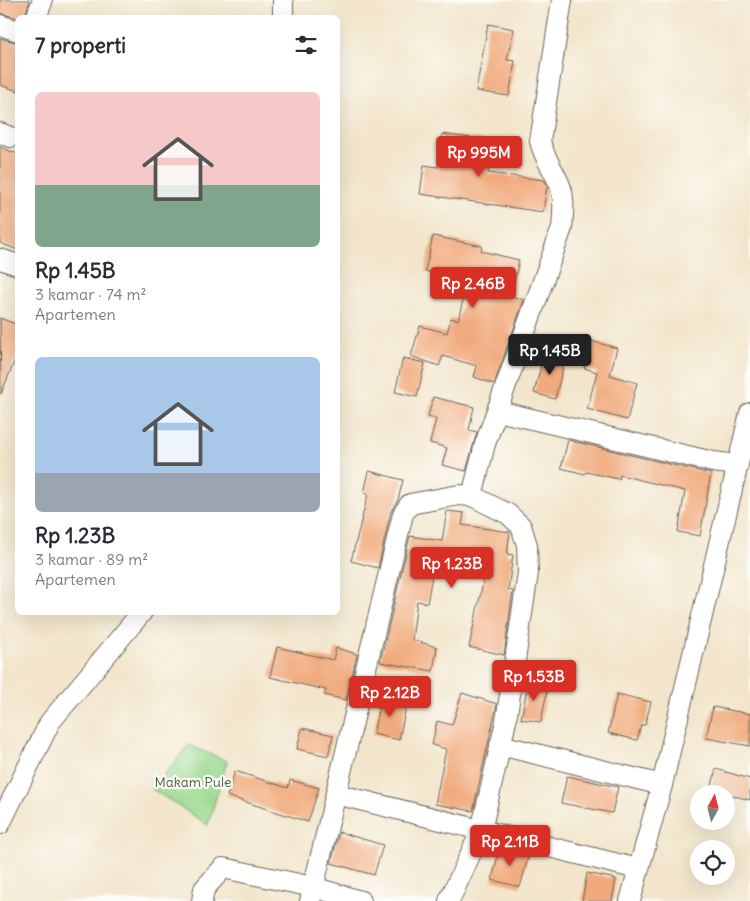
<!DOCTYPE html>
<html lang="id">
<head>
<meta charset="utf-8">
<style>
  body { margin:0; font-family:Delius,sans-serif; background:#f2f2f3; color:#2b2b33; height:100vh; display:flex; flex-direction:column; font-size:19px; white-space:nowrap }
  * { box-sizing:border-box; margin:0 }
  p { font-size:16px; color:#7c7c81 }
  .icon { flex:none; width:28px; height:28px; fill:none; stroke:currentColor; stroke-width:2; stroke-linecap:round; stroke-linejoin:round }
  .map { position:relative; flex:1; overflow:hidden }
  .panel { position:absolute; left:15px; top:15px; width:325px; height:600px; display:flex; flex-direction:column; background:#fff; border-radius:8px; box-shadow:0 5px 20px #0002 }
  .panel>* { flex:none }
  .needle { width:32px; rotate:7deg }
  .buttons { position:absolute; left:690px; top:785px; display:grid; gap:10px }
  .buttons a { display:grid; place-items:center; width:45px; height:45px; border-radius:50%; background:#fff; box-shadow:0 5px 20px #0002; font-size:25px }
  .price { position:absolute; translate:-50% -42px; padding:0 11px; border-radius:5px; background:#d93025; color:#fff; font-size:16px; line-height:32px; filter:drop-shadow(0 1px 2px #0008) }
  .price::after { content:''; position:absolute; left:50%; top:30px; width:15px; height:11px; margin-left:-8px; background:inherit; clip-path:polygon(0 0,100% 0,50% 100%) }
  .price.selected { background:#222; color:#fff }
  ul { padding:0; list-style:none }
  li { display:grid; align-content:center; gap:10px; height:265px; padding:0 20px }
  li span { display:grid; place-items:center; height:155px; border-radius:8px; color:#555 }
  li>.icon { margin-inline-start:auto }
  span .icon { width:90px; height:90px; fill:#fffc; stroke-width:1 }
  li b { font-size:21px }
  h2 { display:flex; justify-content:space-between; align-items:center; height:60px; padding:0 20px; font-size:21px }
  .map>svg:first-child { display:block }
  .green { fill:#9ad98f; stroke:#5b7a56 }
  .building { fill:#f1aa7d }
  .lines { fill:none; stroke-linecap:round; stroke-linejoin:round }
  .minor-casing { stroke:#676259; stroke-width:22 }
  .minor { stroke:#fff; stroke-width:20 }
  .labels { text-anchor:middle; stroke-width:4.5; stroke-linejoin:round; paint-order:stroke }
  .park-label { font-size:14px; fill:#485e44; stroke:#fdfcf7 }
</style>
</head>
<body>
<div class="map">
<svg width="750" height="901" viewBox="0 0 750 901">
  <rect width="100%" height="100%" fill="#fdfcf7"/>
  <filter id="ink" filterUnits="userSpaceOnUse"><feTurbulence type="fractalNoise" baseFrequency=".02" numOctaves="2"/><feDisplacementMap in="SourceGraphic" scale="10" xChannelSelector="R" yChannelSelector="G"/><feConvolveMatrix kernelMatrix="1 2 1 2 8 2 1 2 1" color-interpolation-filters="sRGB"/></filter>
  <filter id="wash" filterUnits="userSpaceOnUse"><feTurbulence type="fractalNoise" baseFrequency=".0096" numOctaves="4" result="noise"/><feDisplacementMap in="SourceGraphic" scale="20" xChannelSelector="R" yChannelSelector="G"/><feGaussianBlur stdDeviation="1.12" result="paint"/><feColorMatrix in="noise" values="0 0 0 0 0 0 0 0 0 0 0 0 0 0 0 0 0 1.4 0 .05"/><feComposite in="paint" operator="in"/></filter>
  <g filter="url(#wash)">
    <rect width="100%" height="100%" fill="#f2e5cb"/>
    <polygon class="green" points="189,745 227,761 208,825 152,789"/>
    <g id="blocks">
      <g class="building">
        <polygon points="0,0 30,0 24,18 18,18 0,13"/>
        <polygon points="488,24 514,29 507,60 515,61 509,96 476,91"/>
        <polygon points="0,38 18,43 18,91 0,85"/>
        <polygon points="442,134 492,141 488,173 544,180 547,185 543,212 420,194 424,165 438,167"/>
        <polygon points="0,147 18,154 18,250 0,243"/>
        <polygon points="433,236 482,246 481,251 519,260 511,296 524,300 494,384 474,377 477,366 443,356 439,366 411,356 420,326 447,333 451,318 458,320 468,281 425,271"/>
        <polygon points="0,318 18,325 18,353 1,394"/>
        <polygon points="591,341 617,348 610,375 637,383 627,420 587,409 597,372 584,368"/>
        <polygon points="544,354 565,359 555,399 534,393"/>
        <polygon points="403,358 425,363 417,397 395,392"/>
        <polygon points="433,397 474,407 469,430 477,432 466,471 442,465 447,448 430,443 436,419 428,417"/>
        <polygon points="568,440 711,474 700,536 678,532 685,491 620,475 619,479 586,472 585,474 561,468"/>
        <polygon points="369,471 403,480 398,500 391,511 378,568 351,561 368,494 364,493"/>
        <polygon points="447,511 464,513 462,525 510,532 507,554 513,555 508,590 513,591 504,655 469,647 484,578 433,571 427,603 417,601 412,640 437,647 433,671 380,662 410,536 442,541"/>
        <polygon points="277,647 333,660 336,648 357,654 346,700 324,695 326,690 270,677"/>
        <polygon points="528,683 548,686 541,722 521,719"/>
        <polygon points="462,693 497,704 473,811 435,804 446,749 432,745 437,721 452,725"/>
        <polygon points="617,694 651,702 645,725 641,725 637,740 608,733"/>
        <polygon points="381,697 407,702 399,740 373,734"/>
        <polygon points="713,707 750,714 750,746 706,738"/>
        <polygon points="302,728 333,735 328,756 297,749"/>
        <polygon points="716,769 750,779 750,800 711,790"/>
        <polygon points="235,771 288,788 290,780 319,788 308,822 227,796"/>
        <polygon points="567,776 618,787 612,813 561,803"/>
        <polygon points="339,832 383,845 374,875 331,863"/>
        <polygon points="500,847 529,854 520,887 492,880"/>
        <polygon points="587,873 616,879 612,901 582,901"/>
      </g>
    </g>
  </g>
  <g filter="url(#ink)">
    <use href="#blocks" fill-opacity="0" stroke="#676259" stroke-width="1"/>
    <g class="lines">
      <g class="minor-casing">
        <g id="minor">
          <polyline points="36,18 42,2"/>
          <polyline points="283,18 283,0"/>
          <polyline points="0,25 18,31"/>
          <polyline points="0,133 10,137"/>
          <polyline points="0,259 18,265"/>
          <polyline points="498,411 713,462 738,465"/>
          <polyline points="500,745 662,785"/>
          <polyline points="336,794 638,869"/>
          <polyline points="0,824 50,722 142,612"/>
          <polyline points="202,901 204,889 223,868 313,887 361,901"/>
          <path d="M310 901 403 514 410 504 459 495 472 496 485 444 562 228C563 214 565 201 561 188 555 171 544 159 540 141L562 0"/>
          <polyline points="449,901 481,831 506,721 528,573 527,545 521,526 508,514 472,496"/>
          <polyline points="630,901 662,785 750,413"/>
        </g>
      </g>
      <use href="#minor" class="minor"/>
    </g>
  </g>
  <g class="labels">
    <g class="park-label">
      <text x="193" y="787">Makam Pule</text>
    </g>
  </g>
</svg>
<div class="buttons">
<a><svg class="needle" viewBox="-14 -14 28 28"><path d="M0-13l5 13h-10z" fill="#e53935"/><path d="M0 13l5-13h-10z" fill="#7c7c81"/></svg></a>
<a><svg class="icon" aria-label="locate" viewBox="0 0 24 24"><circle cx="12" cy="12" r="6"/><path d="M12 2v4M12 18v4M2 12h4M18 12h4"/></svg></a>
</div>
<b class="price" style="left:479px;top:178px">Rp 995M</b>
<b class="price" style="left:473px;top:309px">Rp 2.46B</b>
<b class="price selected" style="left:550px;top:376px">Rp 1.45B</b>
<b class="price" style="left:452px;top:589px">Rp 1.23B</b>
<b class="price" style="left:534px;top:702px">Rp 1.53B</b>
<b class="price" style="left:390px;top:718px">Rp 2.12B</b>
<b class="price" style="left:510px;top:867px">Rp 2.11B</b>
<section class="panel">
<h2>7 properti<svg class="icon" aria-label="filters" viewBox="0 0 24 24"><path d="M4 7h16M4 17h16"/><circle cx="9" cy="7" r="2"/><circle cx="15" cy="17" r="2"/></svg></h2>
<ul>
<li><span style="background:linear-gradient(#f6c9c9 60%,#7fa58c 0)"><svg class="icon" aria-label="home" viewBox="0 0 24 24"><path d="M3 11l9-7 9 7M6 9v11h12V9"/></svg></span><div><b>Rp 1.45B</b><p>3 kamar · 74 m²</p><p>Apartemen</p></div></li>
<li><span style="background:linear-gradient(#a9c7e8 75%,#9aa5b1 0)"><svg class="icon" aria-label="home" viewBox="0 0 24 24"><path d="M3 11l9-7 9 7M6 9v11h12V9"/></svg></span><div><b>Rp 1.23B</b><p>3 kamar · 89 m²</p><p>Apartemen</p></div></li>
</ul>
</section>
</div>
</body>
</html>
